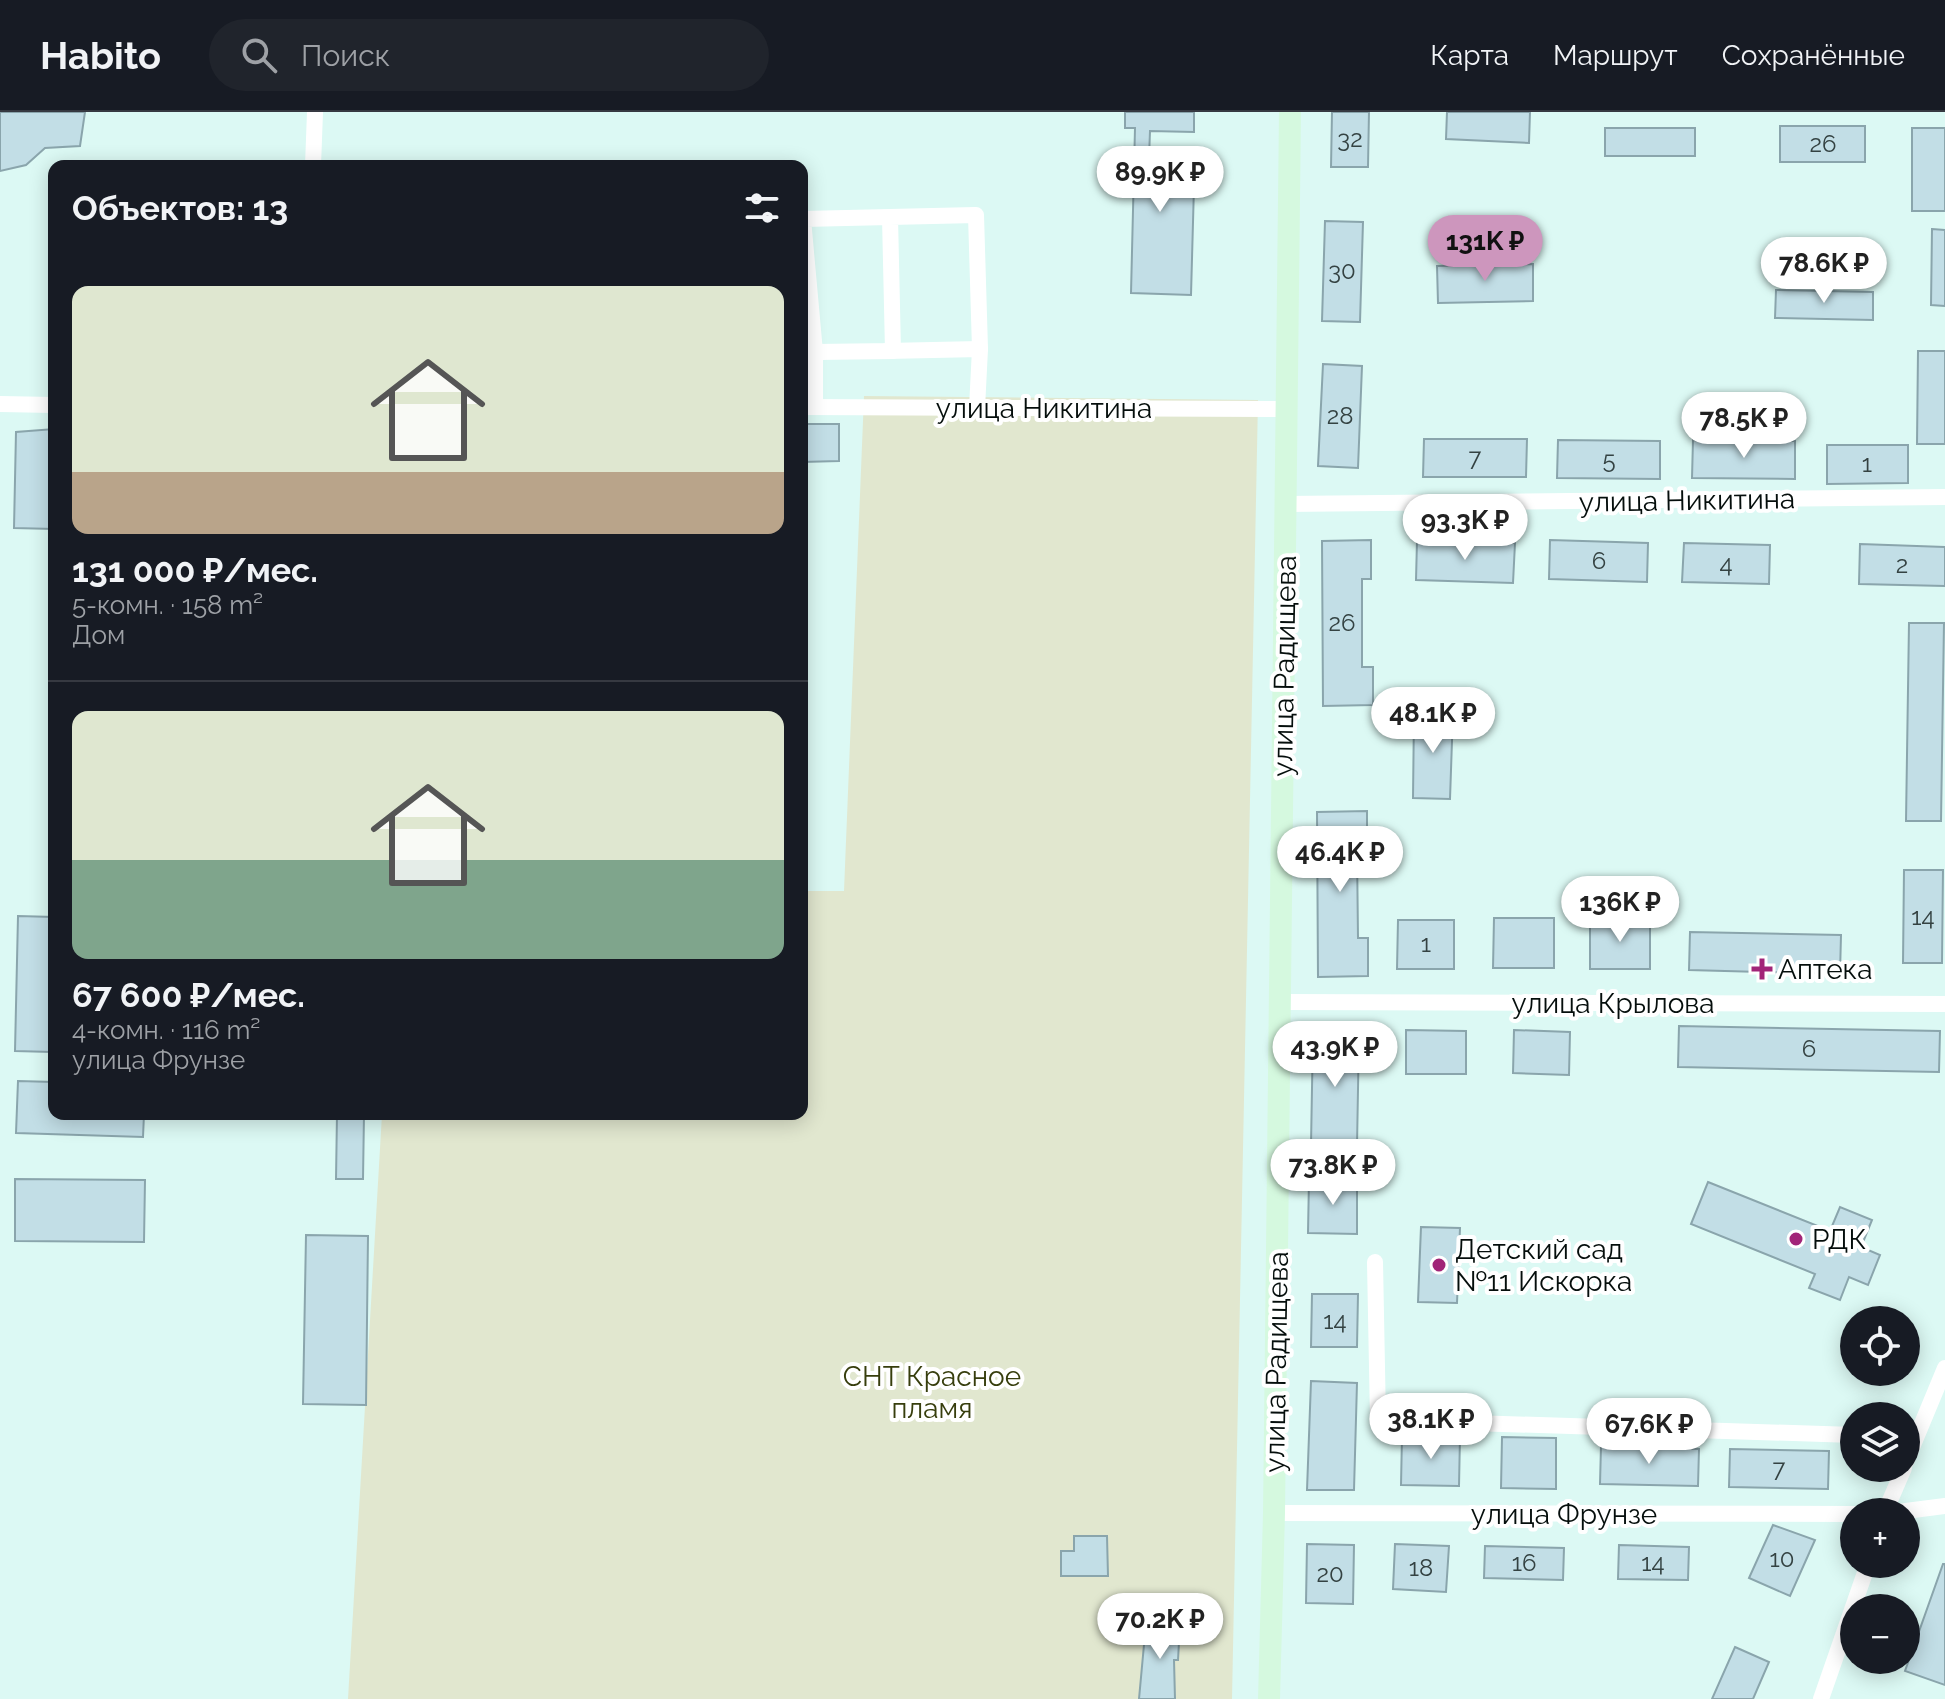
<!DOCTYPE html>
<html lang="ru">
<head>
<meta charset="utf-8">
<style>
  body { margin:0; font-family:Raleway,sans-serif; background:#20242c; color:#f1f3f6; height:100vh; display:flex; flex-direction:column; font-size:30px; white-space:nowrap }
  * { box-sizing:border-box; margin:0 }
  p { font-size:26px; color:#9ea1a6 }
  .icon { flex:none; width:44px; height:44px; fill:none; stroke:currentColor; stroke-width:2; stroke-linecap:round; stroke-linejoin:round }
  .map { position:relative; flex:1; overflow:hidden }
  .drawer { position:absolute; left:48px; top:48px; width:760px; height:960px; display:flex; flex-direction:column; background:#171b24; border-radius:16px; box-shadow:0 4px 20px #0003 }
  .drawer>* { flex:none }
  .controls { position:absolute; left:1840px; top:1194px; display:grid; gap:16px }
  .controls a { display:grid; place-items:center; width:80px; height:80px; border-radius:50%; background:#171b24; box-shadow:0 4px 20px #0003; font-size:40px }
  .price { position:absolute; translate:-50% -68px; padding:0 18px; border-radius:28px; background:#fff; color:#222; font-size:26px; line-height:52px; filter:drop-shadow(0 2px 4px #0008) }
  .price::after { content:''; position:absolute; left:50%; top:48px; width:24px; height:18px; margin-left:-12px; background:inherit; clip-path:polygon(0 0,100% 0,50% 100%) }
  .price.selected { background:#cd96bd; color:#111 }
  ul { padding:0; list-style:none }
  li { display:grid; align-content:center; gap:16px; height:424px; padding:0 24px }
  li+li { border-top:2px solid #363941 }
  li span { display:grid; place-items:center; height:248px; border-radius:16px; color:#555 }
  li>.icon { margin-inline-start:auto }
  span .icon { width:144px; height:144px; fill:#fffc; stroke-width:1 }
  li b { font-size:34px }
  h2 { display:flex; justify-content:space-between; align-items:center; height:96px; padding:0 24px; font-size:34px }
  header { display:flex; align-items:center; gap:48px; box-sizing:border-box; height:112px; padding:0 40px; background:#171b24; border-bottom:2px solid #363941 }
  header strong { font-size:38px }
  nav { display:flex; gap:44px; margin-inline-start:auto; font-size:28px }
  .search { width:560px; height:72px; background:#20242c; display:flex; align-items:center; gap:20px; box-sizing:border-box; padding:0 28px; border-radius:44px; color:#9ea1a6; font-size:30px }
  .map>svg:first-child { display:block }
  .green { fill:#e1e7cf }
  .building { fill:#c2dee6; stroke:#8aa5ac; stroke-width:2 }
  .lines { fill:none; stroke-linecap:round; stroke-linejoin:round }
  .street { stroke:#fff; stroke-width:16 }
  .secondary { stroke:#d5f9df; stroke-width:22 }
  .poi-dot { fill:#a12478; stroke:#fff; stroke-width:3 }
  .labels { text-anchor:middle; stroke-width:8; stroke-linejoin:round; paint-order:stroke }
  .number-label { font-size:24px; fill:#344242 }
  .street-label { font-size:28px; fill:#050e0c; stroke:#fff }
  .poi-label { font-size:28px; fill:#050e0c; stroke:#fff; text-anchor:start }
  .park-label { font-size:28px; fill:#373e0d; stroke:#fff }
</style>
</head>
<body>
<header>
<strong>Habito</strong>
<div class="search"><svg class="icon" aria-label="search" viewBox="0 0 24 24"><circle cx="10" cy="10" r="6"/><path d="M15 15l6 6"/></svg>Поиск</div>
<nav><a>Карта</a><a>Маршрут</a><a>Сохранённые</a></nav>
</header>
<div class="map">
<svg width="1945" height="1587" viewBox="0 0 1945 1587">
  <rect width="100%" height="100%" fill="#dcf9f4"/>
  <polygon class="green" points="864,284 1258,288 1232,1587 348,1587 382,1002 802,1002 802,779 844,779"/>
  <g class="building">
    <polygon points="0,0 85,0 80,34 45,36 26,53 0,59"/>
    <polygon points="1125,0 1194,0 1194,20 1150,19 1148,73 1194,74 1191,183 1131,181 1135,16 1125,16"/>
    <polygon points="1332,0 1369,0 1368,55 1331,55"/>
    <polygon points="1447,0 1530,0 1529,31 1446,27"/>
    <rect x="1780" y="14" width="85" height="36"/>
    <rect x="1605" y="16" width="90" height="28"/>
    <rect x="1912" y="16" width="33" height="83"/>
    <polygon points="1325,109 1363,110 1360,210 1322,209"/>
    <polygon points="1932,117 1945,118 1945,194 1931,193"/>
    <polygon points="1533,152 1533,189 1438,191 1437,154"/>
    <polygon points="1776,178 1873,180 1873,208 1775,206"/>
    <polygon points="1918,239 1945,239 1945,332 1917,332"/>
    <polygon points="1323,252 1362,254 1358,356 1318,354"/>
    <polygon points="802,312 839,312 839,349 802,350"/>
    <polygon points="54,317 54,417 14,416 16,320"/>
    <polygon points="1424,327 1527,327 1526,365 1423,365"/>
    <polygon points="1558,328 1660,329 1660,367 1557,366"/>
    <polygon points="1693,328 1795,329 1795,367 1692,366"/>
    <polygon points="1827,333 1908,333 1908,371 1827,372"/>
    <polygon points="1371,428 1371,467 1362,467 1362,555 1373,555 1373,593 1323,594 1322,429"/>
    <polygon points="1550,428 1648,431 1647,470 1549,467"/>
    <polygon points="1417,429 1515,431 1513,471 1416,468"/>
    <polygon points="1684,431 1770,433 1769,472 1682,470"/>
    <polygon points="1860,432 1945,435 1945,474 1859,472"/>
    <polygon points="1909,511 1944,511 1941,709 1906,709"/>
    <polygon points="1453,600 1450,687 1413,686 1414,601"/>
    <polygon points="1367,699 1367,738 1357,738 1358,826 1368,826 1368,864 1318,865 1317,700"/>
    <polygon points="1904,758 1943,758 1942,851 1903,851"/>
    <polygon points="18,804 54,805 52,940 15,939"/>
    <polygon points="1494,806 1554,806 1554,856 1493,856"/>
    <rect x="1590" y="807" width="60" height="50"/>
    <polygon points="1398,808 1454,808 1454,857 1397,857"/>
    <polygon points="1690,820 1841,823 1840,862 1689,858"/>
    <polygon points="1679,914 1940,919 1939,960 1678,955"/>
    <polygon points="1406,918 1466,919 1466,962 1406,962"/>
    <polygon points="1514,918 1570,920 1569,963 1513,961"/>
    <polygon points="1313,920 1359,921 1357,1034 1311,1033"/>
    <polygon points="18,969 54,970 54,1002 144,1002 143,1025 16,1021"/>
    <polygon points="337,1002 364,1002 363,1067 336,1067"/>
    <polygon points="15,1067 145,1068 144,1130 15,1129"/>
    <polygon points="1309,1067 1357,1068 1357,1122 1308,1121"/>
    <polygon points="1708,1070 1830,1119 1840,1095 1872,1108 1861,1135 1880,1143 1868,1173 1849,1165 1840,1188 1809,1176 1815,1162 1691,1112"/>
    <polygon points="1421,1115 1460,1116 1457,1191 1418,1190"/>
    <polygon points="306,1123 368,1124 366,1293 303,1292"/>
    <polygon points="1312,1182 1358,1182 1357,1235 1311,1235"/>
    <polygon points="1311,1269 1357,1271 1354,1378 1307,1378"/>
    <polygon points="1402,1324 1460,1324 1459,1374 1401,1373"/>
    <polygon points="1502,1325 1556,1326 1556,1377 1501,1376"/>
    <polygon points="1601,1334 1699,1337 1698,1374 1600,1372"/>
    <polygon points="1730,1337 1829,1339 1828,1377 1729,1375"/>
    <polygon points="1773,1413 1815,1428 1790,1484 1749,1466"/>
    <polygon points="1074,1424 1107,1424 1108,1464 1061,1464 1061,1439 1074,1439"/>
    <polygon points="1307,1432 1354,1433 1353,1492 1306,1491"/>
    <polygon points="1395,1432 1449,1434 1446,1480 1393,1477"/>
    <polygon points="1619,1433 1689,1435 1688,1468 1618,1467"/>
    <polygon points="1485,1434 1564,1436 1563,1468 1484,1466"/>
    <polygon points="1943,1452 1945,1452 1945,1573 1905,1559"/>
    <polygon points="1146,1511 1180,1512 1178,1548 1174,1548 1175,1587 1139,1587"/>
    <polygon points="1735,1535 1769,1550 1753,1587 1712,1587"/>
  </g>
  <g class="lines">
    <g class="street">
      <polyline points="313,54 315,0"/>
      <polyline points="890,105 893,239 815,240 803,107 976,103 980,237"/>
      <polyline points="886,239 980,237 977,296"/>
      <polyline points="0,292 54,293"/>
      <polyline points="802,295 1287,297"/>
      <polyline points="815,295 815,240 822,240"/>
      <polyline points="1285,392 1945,385"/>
      <polyline points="1280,890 1945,892"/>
      <polyline points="1375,1150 1378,1308 1854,1323"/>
      <polyline points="1906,1350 1945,1256"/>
      <polyline points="1885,1400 1904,1356"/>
      <polyline points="1898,1400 1945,1394"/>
      <polyline points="1274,1401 1854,1402"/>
      <polyline points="1821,1587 1868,1452"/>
    </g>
    <polyline class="secondary" points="1269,1587 1274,1401 1290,0"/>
  </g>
  <g class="poi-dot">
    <path d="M1758 845h8v8h8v8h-8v8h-8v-8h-8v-8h8z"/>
    <circle cx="1796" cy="1127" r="8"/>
    <circle cx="1439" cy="1153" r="8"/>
  </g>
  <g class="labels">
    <g class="number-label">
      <text x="1350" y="35">32</text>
      <text x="1823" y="40">26</text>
      <text x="1342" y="167">30</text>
      <text x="1340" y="312">28</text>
      <text x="1475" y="354">7</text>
      <text x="1609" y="356">5</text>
      <text x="1867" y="360">1</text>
      <text x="1599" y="457">6</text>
      <text x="1726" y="460">4</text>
      <text x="1902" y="461">2</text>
      <text x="1342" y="519">26</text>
      <text x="1923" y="813">14</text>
      <text x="1426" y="840">1</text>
      <text x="1809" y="945">6</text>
      <text x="1335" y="1217">14</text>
      <text x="1779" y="1365">7</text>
      <text x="1782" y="1455">10</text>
      <text x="1524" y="1459">16</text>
      <text x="1653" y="1459">14</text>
      <text x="1421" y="1464">18</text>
      <text x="1330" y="1470">20</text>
    </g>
    <g class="street-label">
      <text x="1044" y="306">улица Никитина</text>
      <text transform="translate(1687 388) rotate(-1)" y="10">улица Никитина</text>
      <text transform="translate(1284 554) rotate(-89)" y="10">улица Радищева</text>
      <text x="1613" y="901">улица Крылова</text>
      <text transform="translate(1276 1250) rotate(-89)" y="10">улица Радищева</text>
      <text x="1564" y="1412">улица Фрунзе</text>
    </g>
    <g class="poi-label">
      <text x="1778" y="867">Аптека</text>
      <text x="1812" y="1137">РДК</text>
      <text x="1455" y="1147">Детский сад<tspan x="1455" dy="32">№11 Искорка</tspan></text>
    </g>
    <g class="park-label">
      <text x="932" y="1274">СНТ Красное<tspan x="932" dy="32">пламя</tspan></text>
    </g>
  </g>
</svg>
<div class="controls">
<a><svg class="icon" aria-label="locate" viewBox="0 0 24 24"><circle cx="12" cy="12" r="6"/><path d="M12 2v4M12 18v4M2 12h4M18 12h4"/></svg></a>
<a><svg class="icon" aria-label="layers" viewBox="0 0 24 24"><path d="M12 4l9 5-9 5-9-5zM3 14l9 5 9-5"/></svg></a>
<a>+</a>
<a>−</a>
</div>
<b class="price" style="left:1160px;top:102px">89.9K ₽</b>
<b class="price selected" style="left:1485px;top:171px">131K ₽</b>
<b class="price" style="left:1824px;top:193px">78.6K ₽</b>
<b class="price" style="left:1744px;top:348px">78.5K ₽</b>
<b class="price" style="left:1465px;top:450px">93.3K ₽</b>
<b class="price" style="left:1433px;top:643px">48.1K ₽</b>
<b class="price" style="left:1340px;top:782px">46.4K ₽</b>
<b class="price" style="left:1620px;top:832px">136K ₽</b>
<b class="price" style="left:1335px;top:977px">43.9K ₽</b>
<b class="price" style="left:1333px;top:1095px">73.8K ₽</b>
<b class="price" style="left:1431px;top:1349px">38.1K ₽</b>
<b class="price" style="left:1649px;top:1354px">67.6K ₽</b>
<b class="price" style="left:1160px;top:1549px">70.2K ₽</b>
<section class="drawer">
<h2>Объектов: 13<svg class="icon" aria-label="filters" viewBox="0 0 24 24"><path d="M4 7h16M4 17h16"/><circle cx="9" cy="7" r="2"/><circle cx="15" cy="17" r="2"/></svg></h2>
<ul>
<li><span style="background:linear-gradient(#dfe7d0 75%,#b9a48a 0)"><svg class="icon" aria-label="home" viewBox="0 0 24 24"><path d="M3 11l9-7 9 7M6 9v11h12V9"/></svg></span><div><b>131 000 ₽/мес.</b><p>5-комн. · 158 m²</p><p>Дом</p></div></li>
<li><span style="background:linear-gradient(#dfe7d0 60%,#7fa58c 0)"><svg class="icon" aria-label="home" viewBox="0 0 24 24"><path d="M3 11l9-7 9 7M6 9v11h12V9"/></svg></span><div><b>67 600 ₽/мес.</b><p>4-комн. · 116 m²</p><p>улица Фрунзе</p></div></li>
</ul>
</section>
</div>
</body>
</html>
